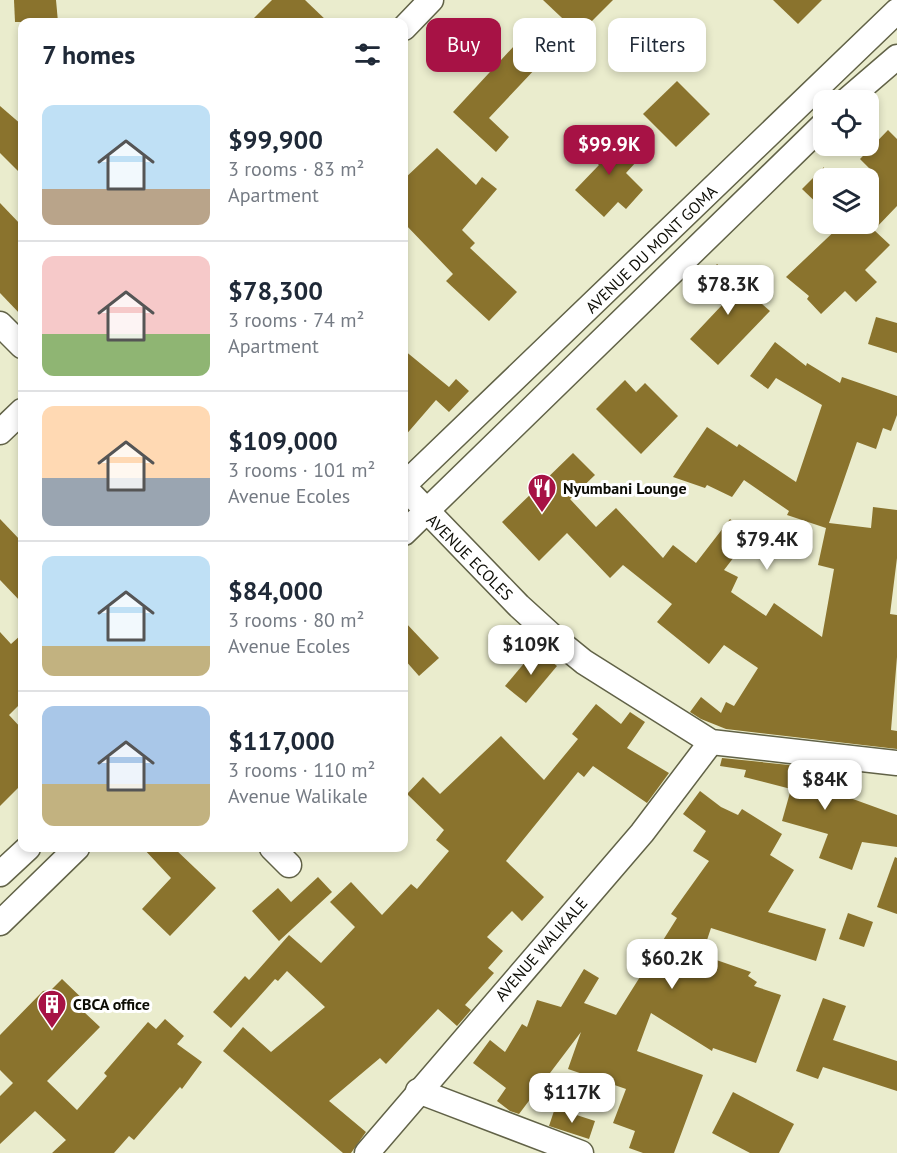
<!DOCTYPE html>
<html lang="en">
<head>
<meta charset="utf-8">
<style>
  body { margin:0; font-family:"PT Sans",sans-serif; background:#f6f6f7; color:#1f2937; height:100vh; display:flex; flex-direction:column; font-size:22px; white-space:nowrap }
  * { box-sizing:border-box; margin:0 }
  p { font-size:20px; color:#747a83 }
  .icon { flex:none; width:33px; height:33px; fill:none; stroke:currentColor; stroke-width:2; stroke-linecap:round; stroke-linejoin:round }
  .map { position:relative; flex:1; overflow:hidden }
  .sheet { position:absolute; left:18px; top:18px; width:390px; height:834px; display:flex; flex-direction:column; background:#fff; border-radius:12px; box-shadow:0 3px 9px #0003 }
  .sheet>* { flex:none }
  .banner { position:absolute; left:426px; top:18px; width:381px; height:54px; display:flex; gap:12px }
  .tools { position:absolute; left:813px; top:90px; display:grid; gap:12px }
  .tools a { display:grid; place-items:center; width:66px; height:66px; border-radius:12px; background:#fff; box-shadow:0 3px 9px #0003; font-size:30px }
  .price { position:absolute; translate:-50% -51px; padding:0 14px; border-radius:12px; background:#fff; color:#222; font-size:20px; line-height:39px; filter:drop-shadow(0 2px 3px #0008) }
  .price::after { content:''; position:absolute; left:50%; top:36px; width:18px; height:14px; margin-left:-9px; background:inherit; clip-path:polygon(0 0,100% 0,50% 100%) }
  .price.on { background:#a71245; color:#fff }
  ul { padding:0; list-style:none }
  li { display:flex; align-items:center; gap:18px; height:150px; padding:0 24px }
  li+li { border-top:2px solid #e0e1e3 }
  li span { display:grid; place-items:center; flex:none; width:168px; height:120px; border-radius:12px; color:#555 }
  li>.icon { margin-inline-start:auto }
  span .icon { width:72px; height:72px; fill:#fffc; stroke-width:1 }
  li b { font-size:26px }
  h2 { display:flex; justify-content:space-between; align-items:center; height:72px; padding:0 24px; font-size:26px }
  .chip { padding:0 21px; border-radius:12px; background:#fff; box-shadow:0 3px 9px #0003; font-size:21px; line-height:54px }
  .chip.on { background:#a71245; color:#fff }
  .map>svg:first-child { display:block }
  .building { fill:#8a732d }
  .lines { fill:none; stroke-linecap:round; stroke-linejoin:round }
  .minor-casing { stroke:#616247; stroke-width:27 }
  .minor { stroke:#fff; stroke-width:24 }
  .labels { text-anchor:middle; stroke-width:6; stroke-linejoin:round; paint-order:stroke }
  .street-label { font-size:16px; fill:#0c0c04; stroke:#fff }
  .poi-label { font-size:16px; font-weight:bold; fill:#0c0c04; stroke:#fff; text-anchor:start }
</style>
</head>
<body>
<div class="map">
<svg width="897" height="1153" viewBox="0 0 897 1153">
  <rect width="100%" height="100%" fill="#eaeccd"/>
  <g class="building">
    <polygon points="14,0 56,0 58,22 15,22"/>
    <polygon points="272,0 305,0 328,22 250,22"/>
    <polygon points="543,0 613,0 579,34"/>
    <polygon points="773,0 822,0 798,24"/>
    <polygon points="667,26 693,51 677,68 651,42"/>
    <polygon points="514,46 537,67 489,118 509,137 496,152 453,112"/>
    <polygon points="677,81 710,114 676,147 643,114"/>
    <polygon points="0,106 22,125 22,175 0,153"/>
    <polygon points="604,129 637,161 626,173 643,190 626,209 618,202 604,217 575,190 599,165 583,151"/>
    <polygon points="888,130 897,139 897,206 874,230 890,245 865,270 877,282 856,302 845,291 821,314 807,299 809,296 786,277 842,224 868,224 868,177 873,172 860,159"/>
    <polygon points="437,148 476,185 482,177 497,189 462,230 475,243 470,248 517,292 489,321 446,281 453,274 404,223 404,179"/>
    <polygon points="824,167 824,210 802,189"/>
    <polygon points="0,203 22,226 22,316 0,293"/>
    <polygon points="717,264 770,311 718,365 690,339 723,304 700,284"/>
    <polygon points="876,317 897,323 897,353 868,344"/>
    <polygon points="775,342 806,366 807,363 840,383 842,377 897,396 897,415 891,431 883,428 876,449 857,442 829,523 871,528 873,507 897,510 897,558 890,614 897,615 897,657 891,730 897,731 897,749 726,729 701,719 690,712 701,697 721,713 726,702 734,706 758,668 724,645 709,664 657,622 672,604 623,565 610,578 567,533 539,561 502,522 573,453 595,475 570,499 596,527 616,508 663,558 673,545 696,563 730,519 751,535 724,570 738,577 731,592 766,616 774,603 822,637 834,569 818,565 826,528 787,515 789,511 744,480 732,497 707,485 705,488 673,477 707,427 737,447 739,444 796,482 822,405 776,378 768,389 750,376"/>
    <polygon points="404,350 449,387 456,379 469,391 449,412 436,400 404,437"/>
    <polygon points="625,380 636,392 645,383 678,416 641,454 596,409"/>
    <polygon points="0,519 22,542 22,603 0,580"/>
    <polygon points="404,621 439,658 419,676 404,659"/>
    <polygon points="0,632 11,644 22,634 22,702 9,715 22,729 22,784 0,806"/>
    <polygon points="536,649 557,666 526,703 505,686"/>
    <polygon points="596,704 621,724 630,712 645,722 627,748 669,773 647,803 593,766 584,777 578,772 506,861 544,897 522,921 512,911 487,937 503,951 488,968 494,973 465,1005 471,1010 457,1026 438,1009 386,1064 380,1058 329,1101 366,1132 351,1153 343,1153 223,1051 243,1027 271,1052 325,1007 287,971 278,981 275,979 231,1028 213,1012 245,976 249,980 289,935 321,963 355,927 330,902 351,882 382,915 411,884 417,889 449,851 436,840 444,830 407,794 423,777 440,794 501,736 544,780 578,739 572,734"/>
    <polygon points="722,758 809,767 807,776 819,778 817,786 897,815 897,847 862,842 852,870 819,858 828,834 782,821 791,789 744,777 746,770 720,766"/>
    <polygon points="700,791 721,807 738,815 742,809 782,834 770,855 794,870 768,912 826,929 816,961 711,928 702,955 751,972 748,976 757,982 754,986 781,995 756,1063 713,1048 712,1051 651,1013 637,1051 703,1075 674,1153 643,1153 629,1148 635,1131 613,1123 626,1089 568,1069 581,1032 519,1114 510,1111 497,1101 506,1088 473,1063 490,1040 505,1052 522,1024 527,1027 537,1000 561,1007 584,969 599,978 584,1003 616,1015 677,918 671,914 709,861 693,851 706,831 683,814"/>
    <polygon points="143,848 174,848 216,888 170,936 142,909 171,878"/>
    <polygon points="895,857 897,858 897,914 877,907"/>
    <polygon points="318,877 332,892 279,941 252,911 278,888 291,902"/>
    <polygon points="848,913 873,922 864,947 839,939"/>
    <polygon points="62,979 90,1006 84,1012 100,1027 47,1081 77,1110 107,1076 104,1073 148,1022 156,1029 165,1019 184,1036 177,1044 202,1062 182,1089 180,1087 134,1140 129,1136 114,1153 52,1153 66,1140 35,1111 0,1144 0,1096 13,1083 0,1070 0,1035 43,991 51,990"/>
    <polygon points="823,998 846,1006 833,1040 897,1061 897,1091 823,1067 818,1079 796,1071"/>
    <polygon points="733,1092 794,1124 779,1153 750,1153 712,1133"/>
    <polygon points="555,1108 595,1121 589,1139 549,1126"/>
  </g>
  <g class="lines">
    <g class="minor-casing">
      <g id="minor">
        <polyline points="404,28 431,0"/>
        <polyline points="847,100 897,57"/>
        <polyline points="0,324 22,346"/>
        <polyline points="0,432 22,411"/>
        <polyline points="404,485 897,11"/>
        <polyline points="404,487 519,606 552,636 584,662 711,742 897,763"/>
        <polyline points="404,533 824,124"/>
        <polyline points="272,848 289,865"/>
        <polyline points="0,874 28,848"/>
        <polyline points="0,923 77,848"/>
        <polyline points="418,1091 581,1153"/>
        <polyline points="367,1153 642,833 711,742"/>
      </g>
    </g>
    <use href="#minor" class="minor"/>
  </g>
  <defs>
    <g id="restaurant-pin" transform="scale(1.5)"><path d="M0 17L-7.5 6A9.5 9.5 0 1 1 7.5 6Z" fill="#a71245" stroke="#fff"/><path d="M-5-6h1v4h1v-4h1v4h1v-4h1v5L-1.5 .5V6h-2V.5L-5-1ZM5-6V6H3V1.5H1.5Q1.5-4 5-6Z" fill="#fff"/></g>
    <g id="building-pin" transform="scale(1.5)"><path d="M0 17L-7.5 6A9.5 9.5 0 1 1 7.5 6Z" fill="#a71245" stroke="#fff"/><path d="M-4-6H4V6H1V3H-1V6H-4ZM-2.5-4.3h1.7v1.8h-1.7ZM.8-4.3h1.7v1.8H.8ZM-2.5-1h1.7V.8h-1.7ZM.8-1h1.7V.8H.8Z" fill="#fff"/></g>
  </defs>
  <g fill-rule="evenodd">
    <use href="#restaurant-pin" x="542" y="488"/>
    <use href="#building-pin" x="52" y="1004"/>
  </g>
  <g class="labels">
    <g class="street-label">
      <text transform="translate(651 249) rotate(-44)" y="6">AVENUE DU MONT GOMA</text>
      <text transform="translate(470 557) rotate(45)" y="6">AVENUE ECOLES</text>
      <text transform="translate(541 949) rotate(-49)" y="6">AVENUE WALIKALE</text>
    </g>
    <g class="poi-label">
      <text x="563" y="494">Nyumbani Lounge</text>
      <text x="73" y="1010">CBCA office</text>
    </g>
  </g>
</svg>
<div class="tools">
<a><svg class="icon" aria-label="locate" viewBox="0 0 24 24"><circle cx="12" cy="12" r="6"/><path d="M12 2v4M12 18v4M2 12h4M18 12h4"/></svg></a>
<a><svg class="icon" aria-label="layers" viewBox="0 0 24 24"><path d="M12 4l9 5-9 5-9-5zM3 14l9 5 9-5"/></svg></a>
</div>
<b class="price on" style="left:609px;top:176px">$99.9K</b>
<b class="price" style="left:728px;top:316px">$78.3K</b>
<b class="price" style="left:767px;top:571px">$79.4K</b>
<b class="price" style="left:531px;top:676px">$109K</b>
<b class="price" style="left:825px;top:811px">$84K</b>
<b class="price" style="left:672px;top:990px">$60.2K</b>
<b class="price" style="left:572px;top:1124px">$117K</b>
<div class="banner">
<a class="chip on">Buy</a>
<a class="chip">Rent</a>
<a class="chip">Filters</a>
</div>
<section class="sheet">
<h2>7 homes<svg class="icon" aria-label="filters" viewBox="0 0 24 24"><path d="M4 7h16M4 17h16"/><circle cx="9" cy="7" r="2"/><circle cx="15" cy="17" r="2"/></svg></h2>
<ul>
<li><span style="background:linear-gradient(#bfe0f5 70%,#b9a48a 0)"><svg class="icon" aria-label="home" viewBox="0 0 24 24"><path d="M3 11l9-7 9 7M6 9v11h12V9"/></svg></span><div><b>$99,900</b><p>3 rooms · 83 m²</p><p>Apartment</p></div></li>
<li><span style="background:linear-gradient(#f6c9c9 65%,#8fb573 0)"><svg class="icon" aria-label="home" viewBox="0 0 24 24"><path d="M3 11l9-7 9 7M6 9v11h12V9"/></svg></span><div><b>$78,300</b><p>3 rooms · 74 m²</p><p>Apartment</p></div></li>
<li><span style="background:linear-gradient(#ffd9b3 60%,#9aa5b1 0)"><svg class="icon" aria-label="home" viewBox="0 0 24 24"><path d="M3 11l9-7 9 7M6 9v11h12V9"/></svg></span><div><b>$109,000</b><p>3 rooms · 101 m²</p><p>Avenue Ecoles</p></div></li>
<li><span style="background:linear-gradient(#bfe0f5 75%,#c2b280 0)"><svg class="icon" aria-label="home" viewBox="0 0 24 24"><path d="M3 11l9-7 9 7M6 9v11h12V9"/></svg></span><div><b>$84,000</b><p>3 rooms · 80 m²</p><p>Avenue Ecoles</p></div></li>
<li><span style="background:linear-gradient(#a9c7e8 65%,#c2b280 0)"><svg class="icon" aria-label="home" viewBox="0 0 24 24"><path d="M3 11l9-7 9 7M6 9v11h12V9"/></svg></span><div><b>$117,000</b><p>3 rooms · 110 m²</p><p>Avenue Walikale</p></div></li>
</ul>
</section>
</div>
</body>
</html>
